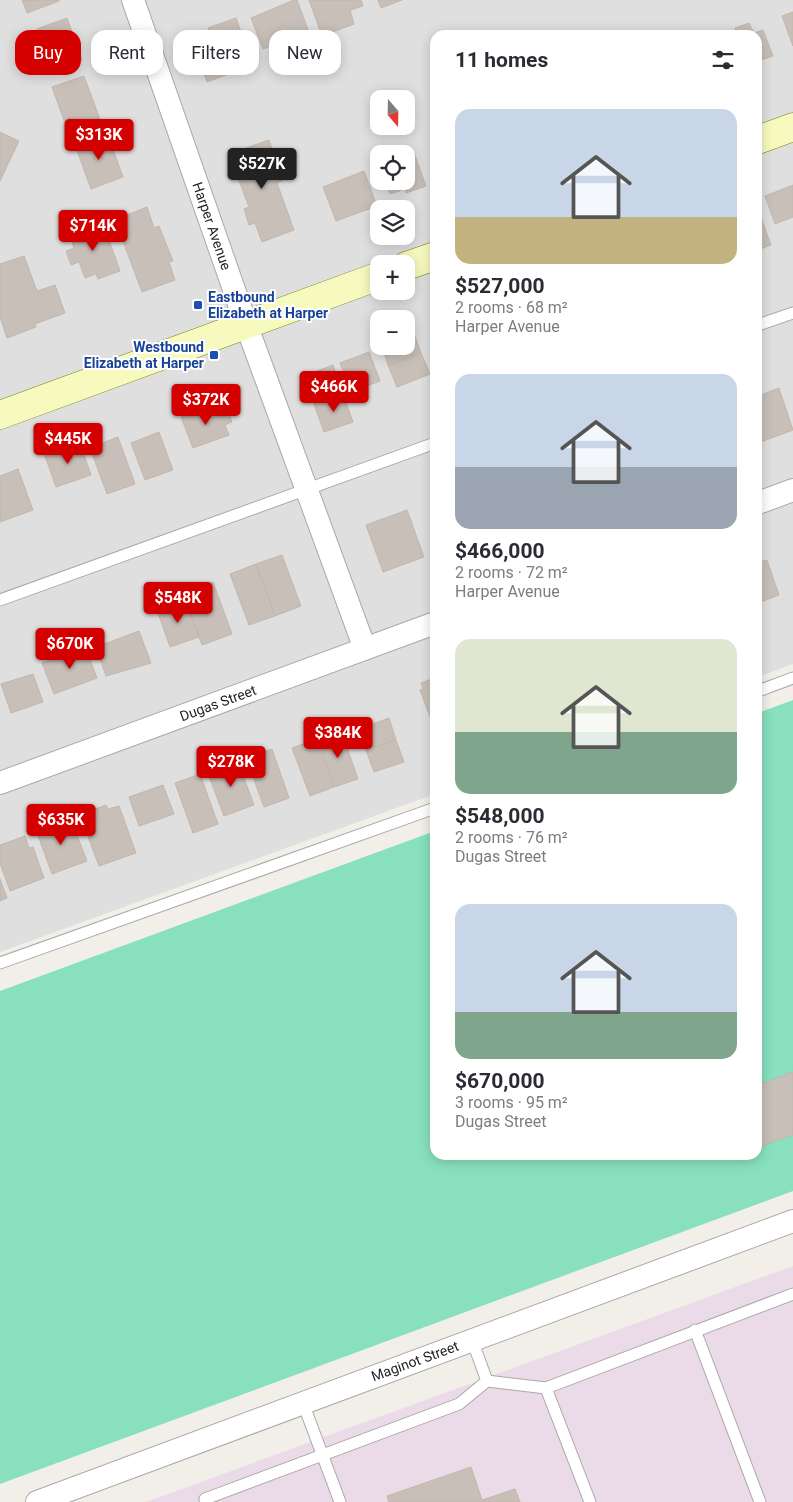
<!DOCTYPE html>
<html lang="en">
<head>
<meta charset="utf-8">
<style>
  body { margin:0; font-family:Roboto,sans-serif; background:#f2f2f3; color:#2b2b33; height:100vh; display:flex; flex-direction:column; font-size:19px; white-space:nowrap }
  * { box-sizing:border-box; margin:0 }
  p { font-size:16px; color:#7c7c81 }
  .icon { flex:none; width:28px; height:28px; fill:none; stroke:currentColor; stroke-width:2; stroke-linecap:round; stroke-linejoin:round }
  .map { position:relative; flex:1; overflow:hidden }
  .panel { position:absolute; left:430px; top:30px; width:332px; height:1130px; display:flex; flex-direction:column; background:#fff; border-radius:15px; box-shadow:0 2px 12px #0003 }
  .panel>* { flex:none }
  .guide { position:absolute; left:15px; top:30px; width:340px; height:45px; display:flex; gap:10px }
  .needle { width:32px; rotate:160deg }
  .controls { position:absolute; left:370px; top:90px; display:grid; gap:10px }
  .controls a { display:grid; place-items:center; width:45px; height:45px; border-radius:10px; background:#fff; box-shadow:0 2px 12px #0003; font-size:25px }
  .price { position:absolute; translate:-50% -42px; padding:0 11px; border-radius:5px; background:#d40000; color:#fff; font-size:16px; line-height:32px; filter:drop-shadow(0 1px 2px #0008) }
  .price::after { content:''; position:absolute; left:50%; top:30px; width:15px; height:11px; margin-left:-8px; background:inherit; clip-path:polygon(0 0,100% 0,50% 100%) }
  .price.on { background:#222; color:#fff }
  ul { padding:0; list-style:none }
  li { display:grid; align-content:center; gap:10px; height:265px; padding:0 25px }
  li span { display:grid; place-items:center; height:155px; border-radius:15px; color:#555 }
  li>.icon { margin-inline-start:auto }
  span .icon { width:90px; height:90px; fill:#fffc; stroke-width:1 }
  li b { font-size:21px }
  h2 { display:flex; justify-content:space-between; align-items:center; height:60px; padding:0 25px; font-size:21px }
  .chip { padding:0 18px; border-radius:15px; background:#fff; box-shadow:0 2px 12px #0003; font-size:18px; line-height:45px }
  .chip.on { background:#d40000; color:#fff }
  .map>svg:first-child { display:block }
  .residential { fill:#e0dfdf; fill-rule:evenodd }
  .industrial { fill:#ebdbe8 }
  .pitch { fill:#88e0be }
  .building { fill:#c7bfb8; stroke:#c4b6ab }
  .lines { fill:none; stroke-linecap:round; stroke-linejoin:round }
  .lane-casing { stroke:#a9a9a9; stroke-width:13 }
  .street-casing { stroke:#a9a9a9; stroke-width:24 }
  .secondary-casing { stroke:#707d05; stroke-width:29 }
  .lane { stroke:#fff; stroke-width:11 }
  .street { stroke:#fff; stroke-width:22 }
  .secondary { stroke:#f7fabf; stroke-width:28 }
  .transit-dot { fill:#1a4fb4; stroke:#fff; stroke-width:2 }
  .labels { text-anchor:middle; stroke-width:4; stroke-linejoin:round; paint-order:stroke }
  .street-label { font-size:14px; fill:#222; stroke:#fff }
  .transit-label { font-size:14px; font-weight:bold; fill:#164399; stroke:#fff; text-anchor:start }
</style>
</head>
<body>
<div class="map">
<svg width="793" height="1502" viewBox="0 0 793 1502">
  <rect width="100%" height="100%" fill="#f2efe9"/>
  <path class="residential" d="M0 0H793V664L758 677V35H435V794L0 952ZM379 99H406V126H379ZM379 154H406V181H379ZM379 209H406V236H379ZM379 264H406V291H379ZM379 319H406V346H379Z"/>
  <polygon class="industrial" points="793,1266 793,1502 146,1502"/>
  <polygon class="pitch" points="793,700 793,1191 0,1484 0,991 435,831 435,1155 758,1155 758,713"/>
  <g class="building">
    <polygon points="22,0 59,0 59,1 27,13"/>
    <polygon points="294,0 297,0 309,32 263,49 251,18"/>
    <polygon points="309,0 361,0 363,6 350,10 354,24 322,36"/>
    <polygon points="378,0 402,0 381,8"/>
    <polygon points="793,12 793,46 782,16"/>
    <polygon points="67,18 82,60 52,70 37,29"/>
    <polygon points="236,18 253,65 207,82 194,47 212,41 208,28"/>
    <polygon points="749,23 754,33 763,30 773,56 758,61 758,35 737,35 735,28"/>
    <polygon points="84,76 101,122 69,134 52,87"/>
    <polygon points="0,132 19,141 0,181"/>
    <polygon points="107,133 123,177 91,189 75,145"/>
    <polygon points="269,140 283,180 277,183 294,230 262,242 255,223 249,225 244,209 249,207 229,154"/>
    <polygon points="413,150 426,186 406,193 405,189 390,194 386,181 406,181 406,154 403,154"/>
    <polygon points="364,171 377,206 336,221 323,187"/>
    <polygon points="793,185 793,217 775,224 765,196"/>
    <polygon points="147,207 154,228 159,226 173,261 169,262 175,280 142,292 115,220"/>
    <polygon points="758,209 771,245 758,250"/>
    <polygon points="103,223 120,271 98,279 96,274 85,278 79,262 71,265 66,251 74,248 70,235"/>
    <polygon points="24,256 37,291 55,285 65,313 35,324 36,327 7,338 0,317 0,264"/>
    <polygon points="413,331 421,353 388,365 382,346 406,346 406,334"/>
    <polygon points="369,352 380,381 351,392 340,363"/>
    <polygon points="421,353 430,374 397,387 388,365"/>
    <polygon points="333,365 343,394 314,404 304,376"/>
    <polygon points="779,388 793,430 758,443 758,396"/>
    <polygon points="343,394 353,422 324,432 314,404"/>
    <polygon points="217,405 220,414 228,411 232,422 225,425 229,435 193,448 181,417"/>
    <polygon points="159,432 173,470 145,480 131,443"/>
    <polygon points="118,437 135,484 107,494 90,448"/>
    <polygon points="80,443 91,475 56,487 45,456"/>
    <polygon points="18,469 33,510 0,522 0,476"/>
    <polygon points="407,510 424,557 383,572 366,525"/>
    <polygon points="282,555 301,606 275,616 256,564"/>
    <polygon points="767,560 779,595 758,603 758,562"/>
    <polygon points="256,564 275,616 249,625 230,574"/>
    <polygon points="213,582 232,634 202,645 183,593"/>
    <polygon points="185,600 199,637 170,647 157,610"/>
    <polygon points="139,631 151,663 106,676 96,647"/>
    <polygon points="85,647 97,678 54,694 42,663"/>
    <polygon points="33,674 43,702 11,713 1,684"/>
    <polygon points="434,678 435,715 430,717 420,690 423,689 421,683"/>
    <polygon points="389,718 396,740 366,750 359,729"/>
    <polygon points="341,730 358,779 334,787 317,739"/>
    <polygon points="317,739 334,787 310,796 292,748"/>
    <polygon points="396,740 404,762 374,772 366,750"/>
    <polygon points="272,749 289,798 264,807 246,758"/>
    <polygon points="237,759 254,805 224,816 207,771"/>
    <polygon points="200,774 218,824 193,833 175,783"/>
    <polygon points="163,785 174,814 139,826 129,797"/>
    <polygon points="106,805 108,809 119,806 136,853 99,866 80,815"/>
    <polygon points="67,819 72,831 75,830 87,861 52,874 36,830"/>
    <polygon points="25,836 29,848 33,847 44,878 10,891 0,863 0,845"/>
    <polygon points="0,879 7,898 0,901"/>
    <polygon points="793,1072 793,1135 758,1147 758,1085"/>
    <polygon points="471,1467 482,1500 515,1489 520,1502 389,1502 387,1496"/>
  </g>
  <g class="lines">
    <g class="lane-casing">
      <g id="lane">
        <polyline points="758,325 793,313"/>
        <polyline points="0,600 435,443"/>
        <polyline points="758,691 793,678"/>
        <polyline points="0,963 435,808"/>
        <polyline points="695,1330 760,1502"/>
        <polyline points="487,1381 546,1388 793,1294"/>
        <polyline points="546,1388 590,1502"/>
        <polyline points="303,1403 340,1502"/>
        <polyline points="205,1499 459,1404 487,1381 472,1340"/>
      </g>
    </g>
    <g class="street-casing">
      <g id="street">
        <polyline points="133,0 246,324 365,649"/>
        <polyline points="758,503 793,490"/>
        <polyline points="0,783 435,623"/>
        <polyline points="37,1502 793,1221"/>
      </g>
    </g>
    <g class="secondary-casing">
      <g id="secondary">
        <polyline points="758,140 793,127"/>
        <polyline points="406,266 435,256"/>
        <polyline points="0,415 379,276"/>
      </g>
    </g>
    <use href="#lane" class="lane"/>
    <use href="#street" class="street"/>
    <use href="#secondary" class="secondary"/>
  </g>
  <g class="transit-dot">
    <rect x="193" y="300" width="10" height="10" rx="2.5"/>
    <rect x="209" y="350" width="10" height="10" rx="2.5"/>
  </g>
  <g class="labels">
    <g class="street-label">
      <text transform="translate(212 226) rotate(71)" y="5">Harper Avenue</text>
      <text transform="translate(218 703) rotate(-20)" y="5">Dugas Street</text>
      <text transform="translate(415 1361) rotate(-20)" y="5">Maginot Street</text>
    </g>
    <g class="transit-label">
      <text x="208" y="302">Eastbound<tspan x="208" dy="16">Elizabeth at Harper</tspan></text>
      <text x="204" y="352" text-anchor="end">Westbound<tspan x="204" dy="16">Elizabeth at Harper</tspan></text>
    </g>
  </g>
</svg>
<div class="controls">
<a><svg class="needle" viewBox="-14 -14 28 28"><path d="M0-13l5 13h-10z" fill="#e53935"/><path d="M0 13l5-13h-10z" fill="#7c7c81"/></svg></a>
<a><svg class="icon" aria-label="locate" viewBox="0 0 24 24"><circle cx="12" cy="12" r="6"/><path d="M12 2v4M12 18v4M2 12h4M18 12h4"/></svg></a>
<a><svg class="icon" aria-label="layers" viewBox="0 0 24 24"><path d="M12 4l9 5-9 5-9-5zM3 14l9 5 9-5"/></svg></a>
<a>+</a>
<a>−</a>
</div>
<b class="price" style="left:99px;top:161px">$313K</b>
<b class="price on" style="left:262px;top:190px">$527K</b>
<b class="price" style="left:93px;top:252px">$714K</b>
<b class="price" style="left:334px;top:413px">$466K</b>
<b class="price" style="left:206px;top:426px">$372K</b>
<b class="price" style="left:68px;top:465px">$445K</b>
<b class="price" style="left:178px;top:624px">$548K</b>
<b class="price" style="left:70px;top:670px">$670K</b>
<b class="price" style="left:338px;top:759px">$384K</b>
<b class="price" style="left:231px;top:788px">$278K</b>
<b class="price" style="left:61px;top:846px">$635K</b>
<div class="guide">
<a class="chip on">Buy</a>
<a class="chip">Rent</a>
<a class="chip">Filters</a>
<a class="chip">New</a>
</div>
<section class="panel">
<h2>11 homes<svg class="icon" aria-label="filters" viewBox="0 0 24 24"><path d="M4 7h16M4 17h16"/><circle cx="9" cy="7" r="2"/><circle cx="15" cy="17" r="2"/></svg></h2>
<ul>
<li><span style="background:linear-gradient(#c9d6e8 70%,#c2b280 0)"><svg class="icon" aria-label="home" viewBox="0 0 24 24"><path d="M3 11l9-7 9 7M6 9v11h12V9"/></svg></span><div><b>$527,000</b><p>2 rooms · 68 m²</p><p>Harper Avenue</p></div></li>
<li><span style="background:linear-gradient(#c9d6e8 60%,#9aa5b1 0)"><svg class="icon" aria-label="home" viewBox="0 0 24 24"><path d="M3 11l9-7 9 7M6 9v11h12V9"/></svg></span><div><b>$466,000</b><p>2 rooms · 72 m²</p><p>Harper Avenue</p></div></li>
<li><span style="background:linear-gradient(#dfe7d0 60%,#7fa58c 0)"><svg class="icon" aria-label="home" viewBox="0 0 24 24"><path d="M3 11l9-7 9 7M6 9v11h12V9"/></svg></span><div><b>$548,000</b><p>2 rooms · 76 m²</p><p>Dugas Street</p></div></li>
<li><span style="background:linear-gradient(#c9d6e8 70%,#7fa58c 0)"><svg class="icon" aria-label="home" viewBox="0 0 24 24"><path d="M3 11l9-7 9 7M6 9v11h12V9"/></svg></span><div><b>$670,000</b><p>3 rooms · 95 m²</p><p>Dugas Street</p></div></li>
</ul>
</section>
</div>
</body>
</html>
